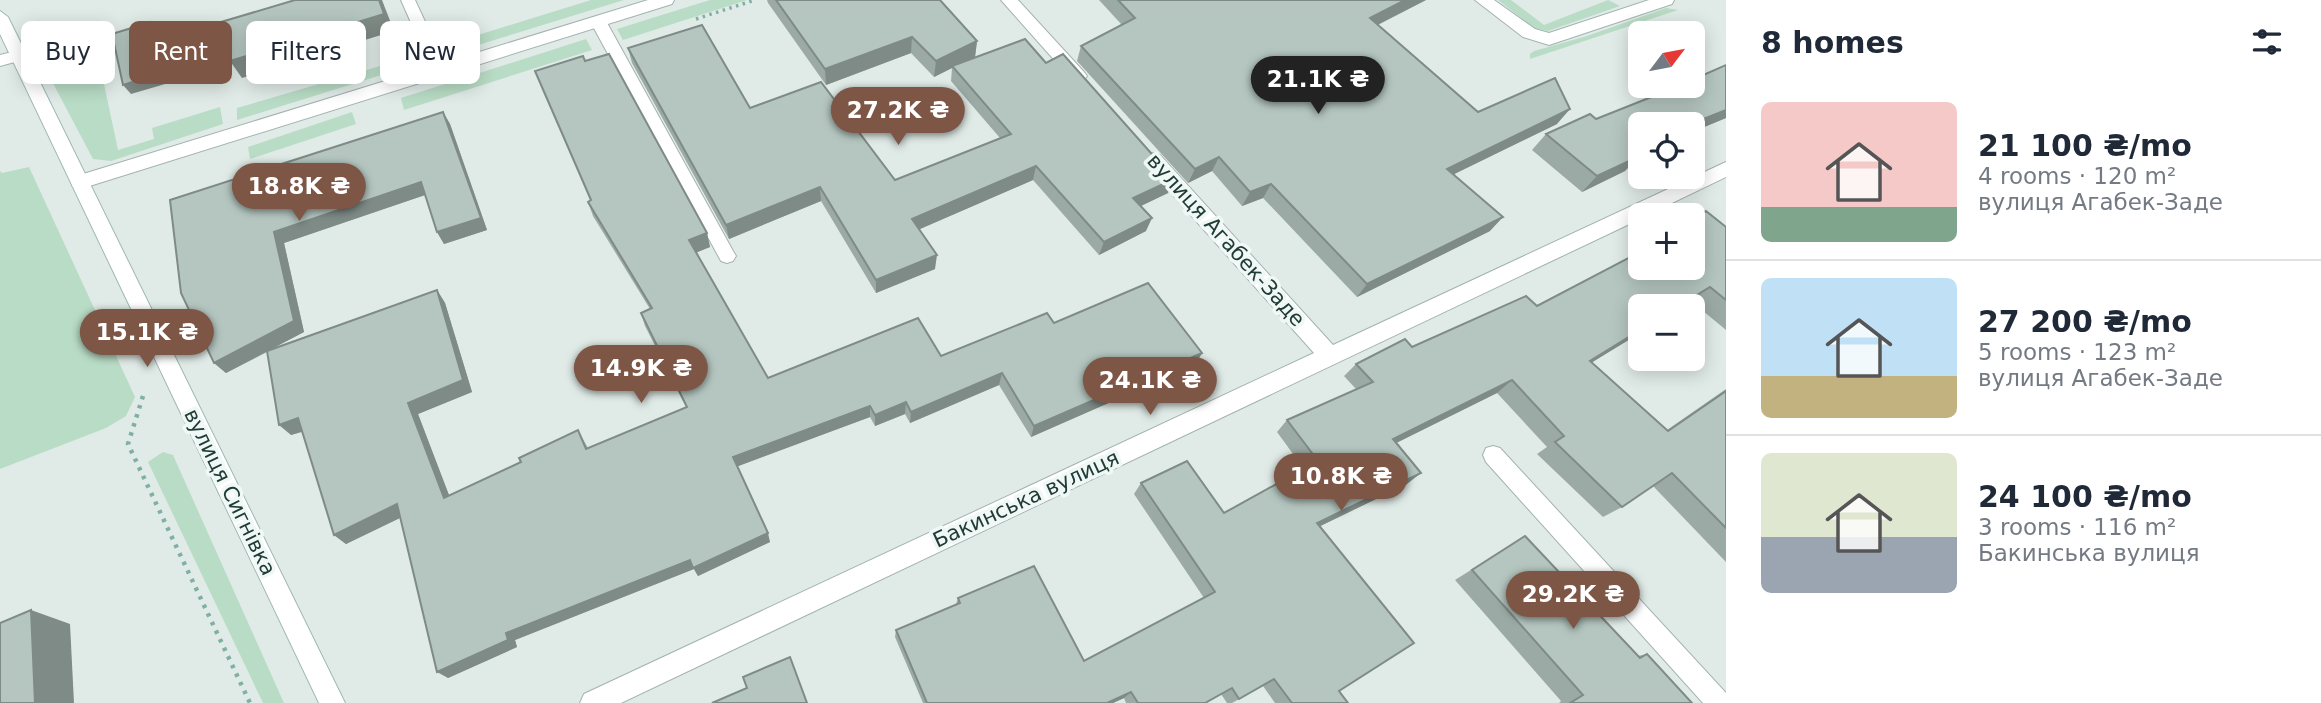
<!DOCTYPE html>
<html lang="en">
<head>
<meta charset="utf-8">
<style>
  body { margin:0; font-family:"DejaVu Sans",sans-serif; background:#f2f2f3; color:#1f2937; height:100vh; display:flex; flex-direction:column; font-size:26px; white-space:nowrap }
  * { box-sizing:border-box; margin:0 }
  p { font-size:23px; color:#747a83 }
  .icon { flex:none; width:38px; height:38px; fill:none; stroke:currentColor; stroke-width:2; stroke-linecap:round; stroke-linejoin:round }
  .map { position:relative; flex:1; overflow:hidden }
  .details { display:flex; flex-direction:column; background:#fff; width:595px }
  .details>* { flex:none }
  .banner { position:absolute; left:21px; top:21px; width:665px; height:63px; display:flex; gap:14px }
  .needle { width:46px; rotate:58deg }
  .tools { position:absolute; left:1628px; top:21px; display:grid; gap:14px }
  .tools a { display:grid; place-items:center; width:77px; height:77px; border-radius:10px; background:#fff; box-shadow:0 4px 18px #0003; font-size:35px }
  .price { position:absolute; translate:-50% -60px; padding:0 16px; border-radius:24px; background:#7d5646; color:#fff; font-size:23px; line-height:46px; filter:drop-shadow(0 2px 4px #0008) }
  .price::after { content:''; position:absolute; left:50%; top:42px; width:21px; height:16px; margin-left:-10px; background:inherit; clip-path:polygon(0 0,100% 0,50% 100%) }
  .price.current { background:#222; color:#fff }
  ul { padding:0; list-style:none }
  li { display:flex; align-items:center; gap:21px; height:175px; padding:0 35px }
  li+li { border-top:2px solid #e0e1e3 }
  li span { display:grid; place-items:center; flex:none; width:196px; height:140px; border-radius:10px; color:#555 }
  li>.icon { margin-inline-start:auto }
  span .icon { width:84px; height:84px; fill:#fffc; stroke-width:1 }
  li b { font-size:30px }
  h2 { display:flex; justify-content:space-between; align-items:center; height:84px; padding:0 35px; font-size:30px }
  .chip { padding:0 24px; border-radius:10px; background:#fff; box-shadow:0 4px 18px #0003; font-size:24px; line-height:63px }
  .chip.current { background:#7d5646; color:#fff }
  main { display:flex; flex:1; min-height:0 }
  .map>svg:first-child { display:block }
  .green { fill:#b9dcc6 }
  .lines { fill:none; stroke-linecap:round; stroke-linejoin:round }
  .lane-casing { stroke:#a3b3af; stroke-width:2 }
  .street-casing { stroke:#a3b3af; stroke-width:2 }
  .secondary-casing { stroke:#9fb7b0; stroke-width:2 }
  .path-far1 { stroke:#80afa5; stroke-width:3.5; stroke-dasharray:2.5 4.5; stroke-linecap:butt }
  .path { stroke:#80afa5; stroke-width:4.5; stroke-dasharray:3.5 6; stroke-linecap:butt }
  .lane { fill:#fff; fill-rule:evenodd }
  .street { fill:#fff; fill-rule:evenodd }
  .secondary { fill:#fff; fill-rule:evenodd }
  .wall { fill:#9caaa5 }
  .shaded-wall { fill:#7f8b86 }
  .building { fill:#b5c6c0; stroke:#7f8b86; stroke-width:2 }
  .labels { text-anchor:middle; stroke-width:7; stroke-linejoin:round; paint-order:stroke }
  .street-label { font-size:21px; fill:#213b37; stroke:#f0f8f5 }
</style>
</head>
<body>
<main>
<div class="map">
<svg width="1726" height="703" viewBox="0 0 1726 703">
  <rect width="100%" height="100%" fill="#e0ebe7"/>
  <g class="green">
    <polygon points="591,0 624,0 452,53 449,44"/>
    <polygon points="710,0 747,0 623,40 617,29"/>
    <polygon points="1498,0 1511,0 1544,25 1608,0 1620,6 1548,31 1534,28"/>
    <polygon points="1666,8 1678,10 1530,59 1530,54 1534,51 1587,36"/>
    <polygon points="586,39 592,50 404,110 401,98"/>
    <polygon points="97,51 118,150 154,139 152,128 220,107 223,124 111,161 93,159 46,70"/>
    <polygon points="421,54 426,61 237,120 237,108"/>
    <polygon points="352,112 356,124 250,159 248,147"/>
    <polygon points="29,167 135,397 126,416 106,428 0,469 0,171 2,173"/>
    <polygon points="163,452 173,455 284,703 263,703 148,462"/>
  </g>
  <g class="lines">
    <g class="lane-casing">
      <g id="lane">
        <polygon points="401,0 415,0 448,71 446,75 434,75"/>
        <polygon points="598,16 606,21 733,251 736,256 733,261 727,263 721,261 590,21"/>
        <polygon points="20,50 28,55 26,59 0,66 0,55"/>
        <polygon points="1493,446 1500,448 1726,693 1726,703 1703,703 1486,462 1483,455 1486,448"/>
      </g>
    </g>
    <g class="street-casing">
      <g id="street">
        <polygon points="648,0 674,0 672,4 80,189 73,187 71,182 73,177 80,175"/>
        <polygon points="1001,0 1018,0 1084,72 1087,76 1084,80 1072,80"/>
        <polygon points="1475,0 1494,0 1535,29 1549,33 1649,0 1674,0 1672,4 1549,45 1523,37"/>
        <polygon points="1153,153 1160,155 1333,345 1726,162 1726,177 1647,215 1640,215 1640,219 621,703 580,703 584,694 1314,353 1146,165 1144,160 1146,155"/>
      </g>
    </g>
    <g class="secondary-casing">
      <polygon id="secondary" points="0,11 8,17 345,703 319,703 0,34"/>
    </g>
    <polyline class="path-far1" points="696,19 755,0"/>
    <polyline class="path" points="143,396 128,444 250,703"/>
    <use href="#lane" class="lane"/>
    <use href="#street" class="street"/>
    <use href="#secondary" class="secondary"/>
  </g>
  <g class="wall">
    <polygon points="767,0 940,0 977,41 975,57 1046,63 1168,193 1141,206 1146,231 1099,255 1033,180 919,229 935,269 876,293 821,201 729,239 632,63 628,48 895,180 1000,138 951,81 952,68 934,77 911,53 826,85 768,3"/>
    <polygon points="1099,0 1426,0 1378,25 1478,112 1557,124 1454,174 1490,231 1357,297 1263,198 1242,206 1212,171 1188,183 1077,61 1081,46 1122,25"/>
    <polygon points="585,61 707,233 710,247 696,252 768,378 941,356 1054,323 1202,353 1195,365 1031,437 999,385 910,423 905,414 875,426 870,417 737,466 770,542 698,576 694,569 515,640 517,647 448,678 400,518 346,544 334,535 302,432 291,435 267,352 226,373 214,363 181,293 443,112 450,124 487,230 444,244 437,232 425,195 284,243 304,332 273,348 437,290 445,303 472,392 418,414 449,496 521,462 578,430 588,448 686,407 645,326 641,313 650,309 593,216 588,202 591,201 535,71"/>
    <polygon points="1726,65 1726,118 1692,132 1692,124 1640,124 1625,171 1582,192 1532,150 1546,134 1596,119 1679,86"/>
    <polygon points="1726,227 1726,330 1691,301 1683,306 1640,306 1640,333 1592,362 1667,430 1726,389 1726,562 1653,486 1622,507 1603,517 1537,454 1547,447 1497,393 1396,443 1407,484 1320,526 1339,691 1348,703 1275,703 1263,686 1232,703 1227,703 1221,694 1206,703 1126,703 1124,698 1113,703 923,703 895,637 896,630 956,604 958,598 1084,661 1204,598 1134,494 1141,483 1224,513 1304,469 1277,432 1287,420 1356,389 1344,376 1356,364 1412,347 1537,306"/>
    <polygon points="1525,536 1638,656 1647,654 1692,703 1559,703 1561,701 1455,580"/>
  </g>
  <g class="shaded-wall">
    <polygon points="379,0 382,0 394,31 242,78 230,61"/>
    <polygon points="1405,0 1426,0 1361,33 1370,18"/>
    <polygon points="151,22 159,31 172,82 131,94 123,85"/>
    <polygon points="912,37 911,53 826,85 825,69"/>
    <polygon points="977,41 975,57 952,66 952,68 934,77 936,61"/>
    <polygon points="1570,109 1557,124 1436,183 1447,169"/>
    <polygon points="1726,110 1726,118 1692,132 1692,124"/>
    <polygon points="443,112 450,124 487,230 444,244 437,232"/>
    <polygon points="1640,146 1640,155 1633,149"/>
    <polygon points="1640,156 1625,171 1582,192 1597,176"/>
    <polygon points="1219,157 1212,171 1188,183 1195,169"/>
    <polygon points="1036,166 1033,180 911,233 912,219"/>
    <polygon points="1174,179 1168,193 1128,212 1133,198"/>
    <polygon points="421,182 428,194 284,243 304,332 226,373 214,363 274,232"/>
    <polygon points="1271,184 1263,198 1242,206 1250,192"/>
    <polygon points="820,187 821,201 729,239 726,225"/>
    <polygon points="1503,217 1490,231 1357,297 1367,284"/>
    <polygon points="1152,218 1146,231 1099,255 1104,242"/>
    <polygon points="707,233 710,247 693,254 689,240"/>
    <polygon points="937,255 935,269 876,293 876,280"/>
    <polygon points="1710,287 1683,306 1679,306"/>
    <polygon points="437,290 445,303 472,392 418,414 454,508 444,498 408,403"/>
    <polygon points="1640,330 1640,333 1573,374 1590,361"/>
    <polygon points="1202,353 1195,365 1031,437 1034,426"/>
    <polygon points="1002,373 999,385 910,423 911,412"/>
    <polygon points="1512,380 1497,393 1380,451 1393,439"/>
    <polygon points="906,402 905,414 875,426 875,415"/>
    <polygon points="870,406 870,417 736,467 733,457"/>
    <polygon points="298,418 310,429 291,435 279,425"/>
    <polygon points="1421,473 1407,484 1306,533 1317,523"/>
    <polygon points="397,504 408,514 346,544 334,535"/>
    <polygon points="768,533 770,542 698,576 694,569 515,640 517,647 448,678 437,672 506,633 690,560"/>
    <polygon points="31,610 70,624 74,703 35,703"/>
    <polygon points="1131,692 1124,698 1113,703 1107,703"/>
  </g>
  <g class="building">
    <polygon points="295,0 379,0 384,14 230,61 221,22"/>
    <polygon points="776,0 940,0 977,41 936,61 912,37 825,69"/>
    <polygon points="1118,0 1405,0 1370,18 1478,112 1555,78 1570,109 1447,169 1503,217 1367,284 1271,184 1250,192 1219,157 1195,169 1081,46 1135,18"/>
    <polygon points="151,22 164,72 123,85 112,34"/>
    <polygon points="702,25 750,108 821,82 895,180 1011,134 952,66 1025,39 1046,63 1063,54 1174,179 1133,198 1152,218 1104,242 1036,166 912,219 937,255 876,280 820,187 726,225 628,48"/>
    <polygon points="609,54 707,233 689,240 768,378 918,318 941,356 1047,313 1054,323 1148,283 1202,353 1034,426 1002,373 911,412 906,402 875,415 870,406 733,457 768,533 693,568 690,560 506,633 508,640 437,672 397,504 334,535 298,418 279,425 267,351 437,290 463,380 408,403 444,498 521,462 519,458 578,430 586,449 687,407 641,313 652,308 588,202 591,200 535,71 583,56 585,61"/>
    <polygon points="1726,65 1726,110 1691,124 1640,124 1640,146 1633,149 1640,154 1640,156 1597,176 1546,134 1590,114 1596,119 1679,86 1692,86 1692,80"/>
    <polygon points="443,112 481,218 437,232 421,182 274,232 294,321 214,363 181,293 170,200"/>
    <polygon points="1706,211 1726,227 1726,300 1710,287 1679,306 1640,306 1640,330 1590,361 1668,431 1726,391 1726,528 1672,473 1622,507 1555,442 1564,436 1512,380 1393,439 1421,473 1317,523 1414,643 1339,691 1348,703 1292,703 1274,679 1239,699 1232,688 1205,703 1138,703 1131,692 1107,703 927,703 896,630 960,603 958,598 1034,566 1084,661 1215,592 1141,483 1187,461 1224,513 1318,461 1287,420 1373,382 1356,364 1405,339 1412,347 1526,296 1537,306 1640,252 1640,268 1692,268 1692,219"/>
    <polygon points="1525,536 1640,658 1647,654 1692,703 1570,703 1583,695 1472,570"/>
    <polygon points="31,610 35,703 0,703 0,623"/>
    <polygon points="790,657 807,703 712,703 747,688 743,677"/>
  </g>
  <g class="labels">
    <g class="street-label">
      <text transform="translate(1226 240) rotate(48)" y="7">вулиця Агабек-Заде</text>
      <text transform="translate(230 492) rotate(64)" y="7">вулиця Сигнівка</text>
      <text transform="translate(1026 499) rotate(-25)" y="7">Бакинська вулиця</text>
    </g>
  </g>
</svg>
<div class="tools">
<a><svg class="needle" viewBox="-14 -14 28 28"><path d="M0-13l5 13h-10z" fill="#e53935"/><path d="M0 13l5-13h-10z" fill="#747a83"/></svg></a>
<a><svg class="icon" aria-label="locate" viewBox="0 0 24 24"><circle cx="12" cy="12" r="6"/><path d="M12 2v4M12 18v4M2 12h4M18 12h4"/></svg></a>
<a>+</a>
<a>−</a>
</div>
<b class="price current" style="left:1318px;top:116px">21.1K ₴</b>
<b class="price" style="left:898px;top:147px">27.2K ₴</b>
<b class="price" style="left:299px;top:223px">18.8K ₴</b>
<b class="price" style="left:147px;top:369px">15.1K ₴</b>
<b class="price" style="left:641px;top:405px">14.9K ₴</b>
<b class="price" style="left:1150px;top:417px">24.1K ₴</b>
<b class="price" style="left:1341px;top:513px">10.8K ₴</b>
<b class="price" style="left:1573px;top:631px">29.2K ₴</b>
<div class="banner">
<a class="chip">Buy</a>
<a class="chip current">Rent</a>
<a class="chip">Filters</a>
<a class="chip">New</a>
</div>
</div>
<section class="details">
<h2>8 homes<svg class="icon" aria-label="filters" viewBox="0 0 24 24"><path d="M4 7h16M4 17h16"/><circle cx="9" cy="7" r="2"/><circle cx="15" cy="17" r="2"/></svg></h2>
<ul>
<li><span style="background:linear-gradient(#f6c9c9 75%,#7fa58c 0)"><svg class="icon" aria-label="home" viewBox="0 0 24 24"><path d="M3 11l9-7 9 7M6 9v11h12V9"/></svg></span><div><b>21 100 ₴/mo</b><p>4 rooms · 120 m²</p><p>вулиця Агабек-Заде</p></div></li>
<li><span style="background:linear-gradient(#bfe0f5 70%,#c2b280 0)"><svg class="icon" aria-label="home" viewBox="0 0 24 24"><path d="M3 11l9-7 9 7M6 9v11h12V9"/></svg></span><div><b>27 200 ₴/mo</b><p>5 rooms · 123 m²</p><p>вулиця Агабек-Заде</p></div></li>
<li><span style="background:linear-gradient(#dfe7d0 60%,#9aa5b1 0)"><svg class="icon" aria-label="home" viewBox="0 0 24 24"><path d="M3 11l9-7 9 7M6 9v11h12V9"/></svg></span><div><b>24 100 ₴/mo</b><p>3 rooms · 116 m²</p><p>Бакинська вулиця</p></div></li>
</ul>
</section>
</main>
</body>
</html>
